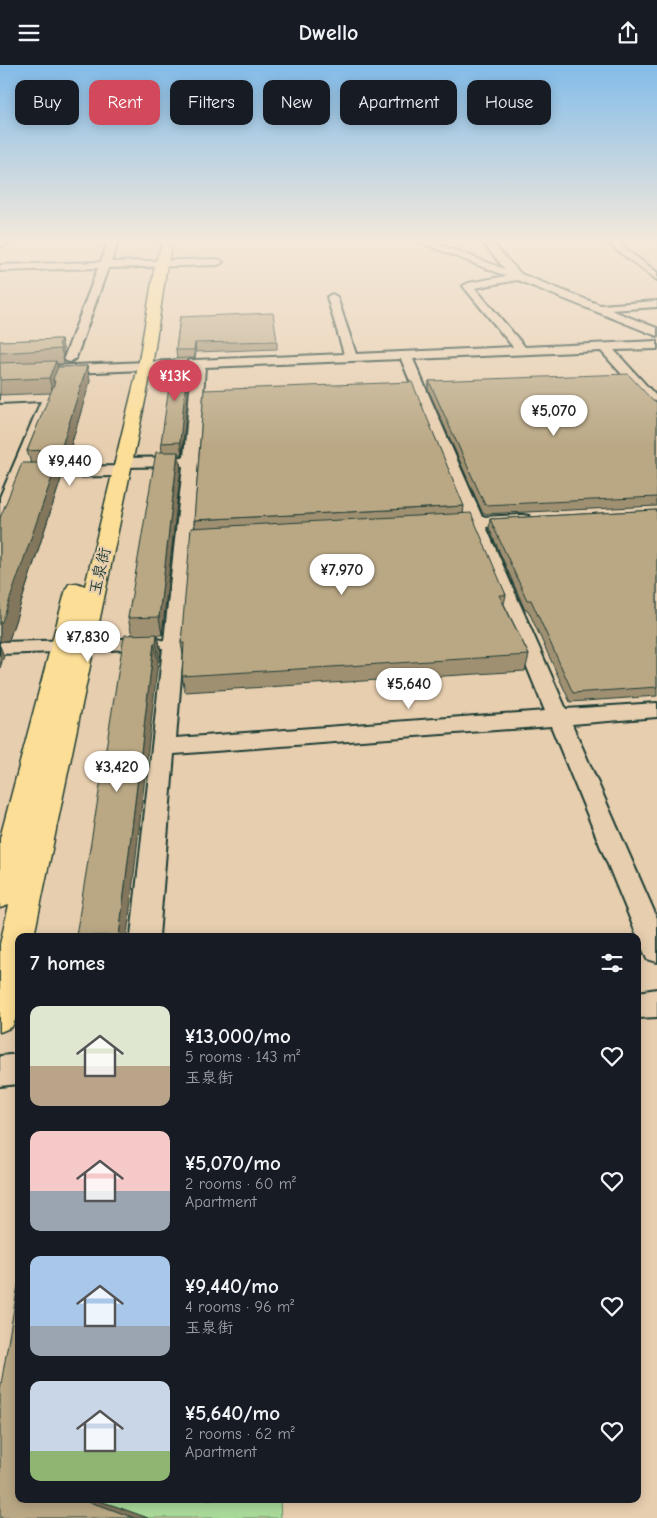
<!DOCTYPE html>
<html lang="en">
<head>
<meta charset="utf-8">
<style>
  body { margin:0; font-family:"Comic Neue","LXGW WenKai TC",sans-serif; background:#242831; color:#f1f3f6; height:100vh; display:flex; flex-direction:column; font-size:19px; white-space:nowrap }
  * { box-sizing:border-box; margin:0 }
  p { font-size:16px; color:#9ea1a6 }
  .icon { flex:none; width:28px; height:28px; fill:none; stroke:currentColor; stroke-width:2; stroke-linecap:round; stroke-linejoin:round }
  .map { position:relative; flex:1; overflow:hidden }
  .side { position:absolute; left:15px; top:868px; width:626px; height:570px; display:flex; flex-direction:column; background:#171b24; border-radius:10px; box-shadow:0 2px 12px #0003 }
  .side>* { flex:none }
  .banner { position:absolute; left:15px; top:15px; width:628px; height:45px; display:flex; gap:10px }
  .price { position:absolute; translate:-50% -42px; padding:0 11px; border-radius:18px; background:#fff; color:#222; font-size:16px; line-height:32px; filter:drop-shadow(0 1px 2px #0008) }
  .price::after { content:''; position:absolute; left:50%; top:30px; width:15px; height:11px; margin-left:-8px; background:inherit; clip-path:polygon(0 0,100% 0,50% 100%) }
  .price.current { background:#d1495b; color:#fff }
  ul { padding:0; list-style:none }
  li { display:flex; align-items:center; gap:15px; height:125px; padding:0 15px }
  li span { display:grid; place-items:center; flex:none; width:140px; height:100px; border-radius:10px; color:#555 }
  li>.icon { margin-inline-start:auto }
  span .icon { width:60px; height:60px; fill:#fffc; stroke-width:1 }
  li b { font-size:21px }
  h2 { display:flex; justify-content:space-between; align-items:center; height:60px; padding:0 15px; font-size:21px }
  .pill { padding:0 18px; border-radius:10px; background:#171b24; box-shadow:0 2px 12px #0003; font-size:18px; line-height:45px }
  .pill.current { background:#d1495b; color:#fff }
  header { display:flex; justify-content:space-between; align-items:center; height:65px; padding:0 15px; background:#171b24; font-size:22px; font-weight:700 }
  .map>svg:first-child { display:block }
  .green { fill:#aada9a; stroke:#648c67 }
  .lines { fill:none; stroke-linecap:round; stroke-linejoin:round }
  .minor-casing { stroke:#1f3d34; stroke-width:4 }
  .major-casing { stroke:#1f3d34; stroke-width:3 }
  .minor { fill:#e7ceaf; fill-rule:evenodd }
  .major { fill:#fcde96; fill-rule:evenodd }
  .wall { fill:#a09072; stroke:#1f3d34 }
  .shaded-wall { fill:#82765d; stroke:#1f3d34 }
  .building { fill:#baa885; stroke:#1f3d34 }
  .labels { text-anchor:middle; stroke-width:4; stroke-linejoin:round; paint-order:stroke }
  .street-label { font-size:16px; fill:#1f3d34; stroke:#e7ceaf }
</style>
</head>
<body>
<header><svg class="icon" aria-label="menu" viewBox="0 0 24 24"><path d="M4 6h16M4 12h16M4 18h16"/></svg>Dwello<svg class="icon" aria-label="share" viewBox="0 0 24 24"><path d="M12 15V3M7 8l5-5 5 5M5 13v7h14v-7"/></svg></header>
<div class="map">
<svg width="657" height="1453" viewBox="0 0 657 1453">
  <rect width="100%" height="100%" fill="#e7ceaf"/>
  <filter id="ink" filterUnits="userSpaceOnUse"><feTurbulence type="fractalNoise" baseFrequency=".02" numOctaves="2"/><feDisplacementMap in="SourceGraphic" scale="10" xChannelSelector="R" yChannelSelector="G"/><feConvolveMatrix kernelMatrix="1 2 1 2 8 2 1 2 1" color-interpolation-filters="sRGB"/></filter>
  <g filter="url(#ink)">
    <polygon class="green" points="93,1434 280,1434 281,1453 148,1453"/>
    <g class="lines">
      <g class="minor-casing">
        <g id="minor">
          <polygon points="0,177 14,177 0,181"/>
          <polygon points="108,177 118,177 111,197 218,194 223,197 218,200 108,203 76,293 70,297 66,296 64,293 98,203 0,206 0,200 101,197"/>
          <path d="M419 177H433L505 204 482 177H491L521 209 600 240 657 236V242L611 245 657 263V271L517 215 475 223 525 282 657 276V284L614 285 657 332V344L652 343 601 286 413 294 482 452 523 450 529 451 531 455 529 459 523 460 486 462 566 644 657 638V652L572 659 657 853V897L647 894 643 885 551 661 174 689 159 871H131L163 583 0 589V577L156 573 164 576 183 401 126 402 130 406 122 411 24 412 8 451 6 455 0 456V432L41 336 0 338V330L50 328 57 332 28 403 119 401 115 398 123 393 184 392 192 303 0 311V303L344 289 327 232 332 229 337 232 356 289 513 282 463 221 468 218 506 211ZM401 294 466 453 438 455 436 459 438 463H470L545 646 176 673 192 477 229 474 232 470 229 466H193L205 302Z"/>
          <polygon points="606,177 616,177 657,207 657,215"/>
          <polygon points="657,924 657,952 638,953 638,927"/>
          <polygon points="19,989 19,1019 0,1021 0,991"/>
        </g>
      </g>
      <g class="major-casing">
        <polygon id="major" points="163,177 173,177 167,199 152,302 34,871 19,871 17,951 12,962 0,967 0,879 9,840 0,843 0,773 66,524 69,519 77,518 85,521 138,302 155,199"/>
      </g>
      <use href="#minor" class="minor"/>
      <use href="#major" class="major"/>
    </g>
    <g class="wall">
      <polygon points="180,252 277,276 277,284 196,287 195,293 188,293 190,305 182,390 179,390 181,403 162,570 158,570 161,587 160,596 158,596 132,570 128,553 162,387 161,378 177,294 176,285"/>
      <polygon points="61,274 64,288 63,292 64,299 57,299 58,302 87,301 90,316 65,401 58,401 61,414 9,575 0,577 0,453 31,398 27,386 51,328 0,330 0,276"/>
      <polygon points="429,316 653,336 657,337 657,441 483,449 428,324"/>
      <polygon points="464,441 463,449 506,530 504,539 529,590 525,606 185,627 182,611 183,590 181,578 195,463 194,455"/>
      <polygon points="657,445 657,631 570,637 528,545 525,545 489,463 490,454"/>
    </g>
    <g class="shaded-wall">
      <polygon points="61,274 64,288 63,292 59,278"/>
      <polygon points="195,278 196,287 195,293 194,285"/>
      <polygon points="188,293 190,305 182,390 180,377"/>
      <polygon points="56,296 60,310 55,317 53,314 55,323 53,328 49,313"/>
      <polygon points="87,301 90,316 65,401 61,384"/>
      <polygon points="178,387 181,403 162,570 159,552"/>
      <polygon points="57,398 61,414 9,575 0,577 0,558"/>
      <polygon points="157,569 161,587 160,596 156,578"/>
      <polygon points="154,578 158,596 127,871 119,871"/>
      <polygon points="0,581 4,591 0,603"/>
      <polygon points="78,1434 93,1434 115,1441 148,1453 134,1453"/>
    </g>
    <g class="building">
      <polygon points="273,248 277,276 195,278 194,285 176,285 180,252"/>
      <polygon points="61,274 59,278 61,284 0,288 0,276"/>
      <polygon points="188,293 180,377 161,378 173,294"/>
      <polygon points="56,296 49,313 0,315 0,298"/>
      <polygon points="87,301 61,384 27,386 55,317 53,314 58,302"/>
      <polygon points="628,309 653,336 657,337 657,432 485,440 429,316"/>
      <polygon points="412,317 464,441 194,455 204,325"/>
      <polygon points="156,387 178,387 159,552 128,553"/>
      <polygon points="22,398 57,398 2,557 0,558 0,453"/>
      <polygon points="657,445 657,622 573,628 531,535 527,535 490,454"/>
      <polygon points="471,448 506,530 499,530 529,590 182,611 184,578 181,578 191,463"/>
      <polygon points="157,569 156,578 154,578 119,871 76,871 123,577 125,570"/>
      <polygon points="19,1214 19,1434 78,1434 105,1442 134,1453 0,1453 0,1325"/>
    </g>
  </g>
  <linearGradient id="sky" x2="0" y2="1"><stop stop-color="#83bce9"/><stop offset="0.46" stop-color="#f4e9db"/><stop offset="1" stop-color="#f4e9db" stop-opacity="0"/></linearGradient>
  <rect width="657" height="381" fill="url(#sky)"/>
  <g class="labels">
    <g class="street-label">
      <text transform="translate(99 506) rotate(-77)" y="6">玉泉街</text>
    </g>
  </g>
</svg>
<b class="price current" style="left:175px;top:337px">¥13K</b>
<b class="price" style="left:554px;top:372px">¥5,070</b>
<b class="price" style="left:70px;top:422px">¥9,440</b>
<b class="price" style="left:342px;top:531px">¥7,970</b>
<b class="price" style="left:88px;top:598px">¥7,830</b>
<b class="price" style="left:409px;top:645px">¥5,640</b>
<b class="price" style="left:117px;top:728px">¥3,420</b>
<div class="banner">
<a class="pill">Buy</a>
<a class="pill current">Rent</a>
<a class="pill">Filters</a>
<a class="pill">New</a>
<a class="pill">Apartment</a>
<a class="pill">House</a>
</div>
<section class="side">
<h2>7 homes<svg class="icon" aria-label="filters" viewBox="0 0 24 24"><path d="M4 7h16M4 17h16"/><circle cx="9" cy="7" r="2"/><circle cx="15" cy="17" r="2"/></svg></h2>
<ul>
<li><span style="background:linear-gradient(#dfe7d0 60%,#b9a48a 0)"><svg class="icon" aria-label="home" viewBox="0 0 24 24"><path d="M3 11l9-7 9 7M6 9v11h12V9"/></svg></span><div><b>¥13,000/mo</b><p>5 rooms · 143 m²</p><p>玉泉街</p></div><svg class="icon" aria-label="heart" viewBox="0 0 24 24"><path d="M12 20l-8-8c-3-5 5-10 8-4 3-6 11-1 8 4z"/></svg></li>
<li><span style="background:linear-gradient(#f6c9c9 60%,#9aa5b1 0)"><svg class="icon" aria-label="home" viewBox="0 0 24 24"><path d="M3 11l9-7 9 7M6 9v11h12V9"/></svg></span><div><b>¥5,070/mo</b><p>2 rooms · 60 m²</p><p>Apartment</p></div><svg class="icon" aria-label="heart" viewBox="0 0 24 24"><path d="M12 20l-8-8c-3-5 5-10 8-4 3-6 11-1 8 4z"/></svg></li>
<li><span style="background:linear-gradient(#a9c7e8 70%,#9aa5b1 0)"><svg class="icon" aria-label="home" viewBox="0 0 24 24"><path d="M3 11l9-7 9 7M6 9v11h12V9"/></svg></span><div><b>¥9,440/mo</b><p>4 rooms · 96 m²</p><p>玉泉街</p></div><svg class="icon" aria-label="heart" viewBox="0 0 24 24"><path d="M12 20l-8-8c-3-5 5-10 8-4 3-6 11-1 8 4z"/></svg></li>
<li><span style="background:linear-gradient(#c9d6e8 70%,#8fb573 0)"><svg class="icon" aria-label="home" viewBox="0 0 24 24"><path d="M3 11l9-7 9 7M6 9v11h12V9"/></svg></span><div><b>¥5,640/mo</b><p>2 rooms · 62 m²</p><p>Apartment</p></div><svg class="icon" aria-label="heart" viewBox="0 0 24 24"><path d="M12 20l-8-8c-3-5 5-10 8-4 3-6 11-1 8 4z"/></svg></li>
</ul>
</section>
</div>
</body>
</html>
